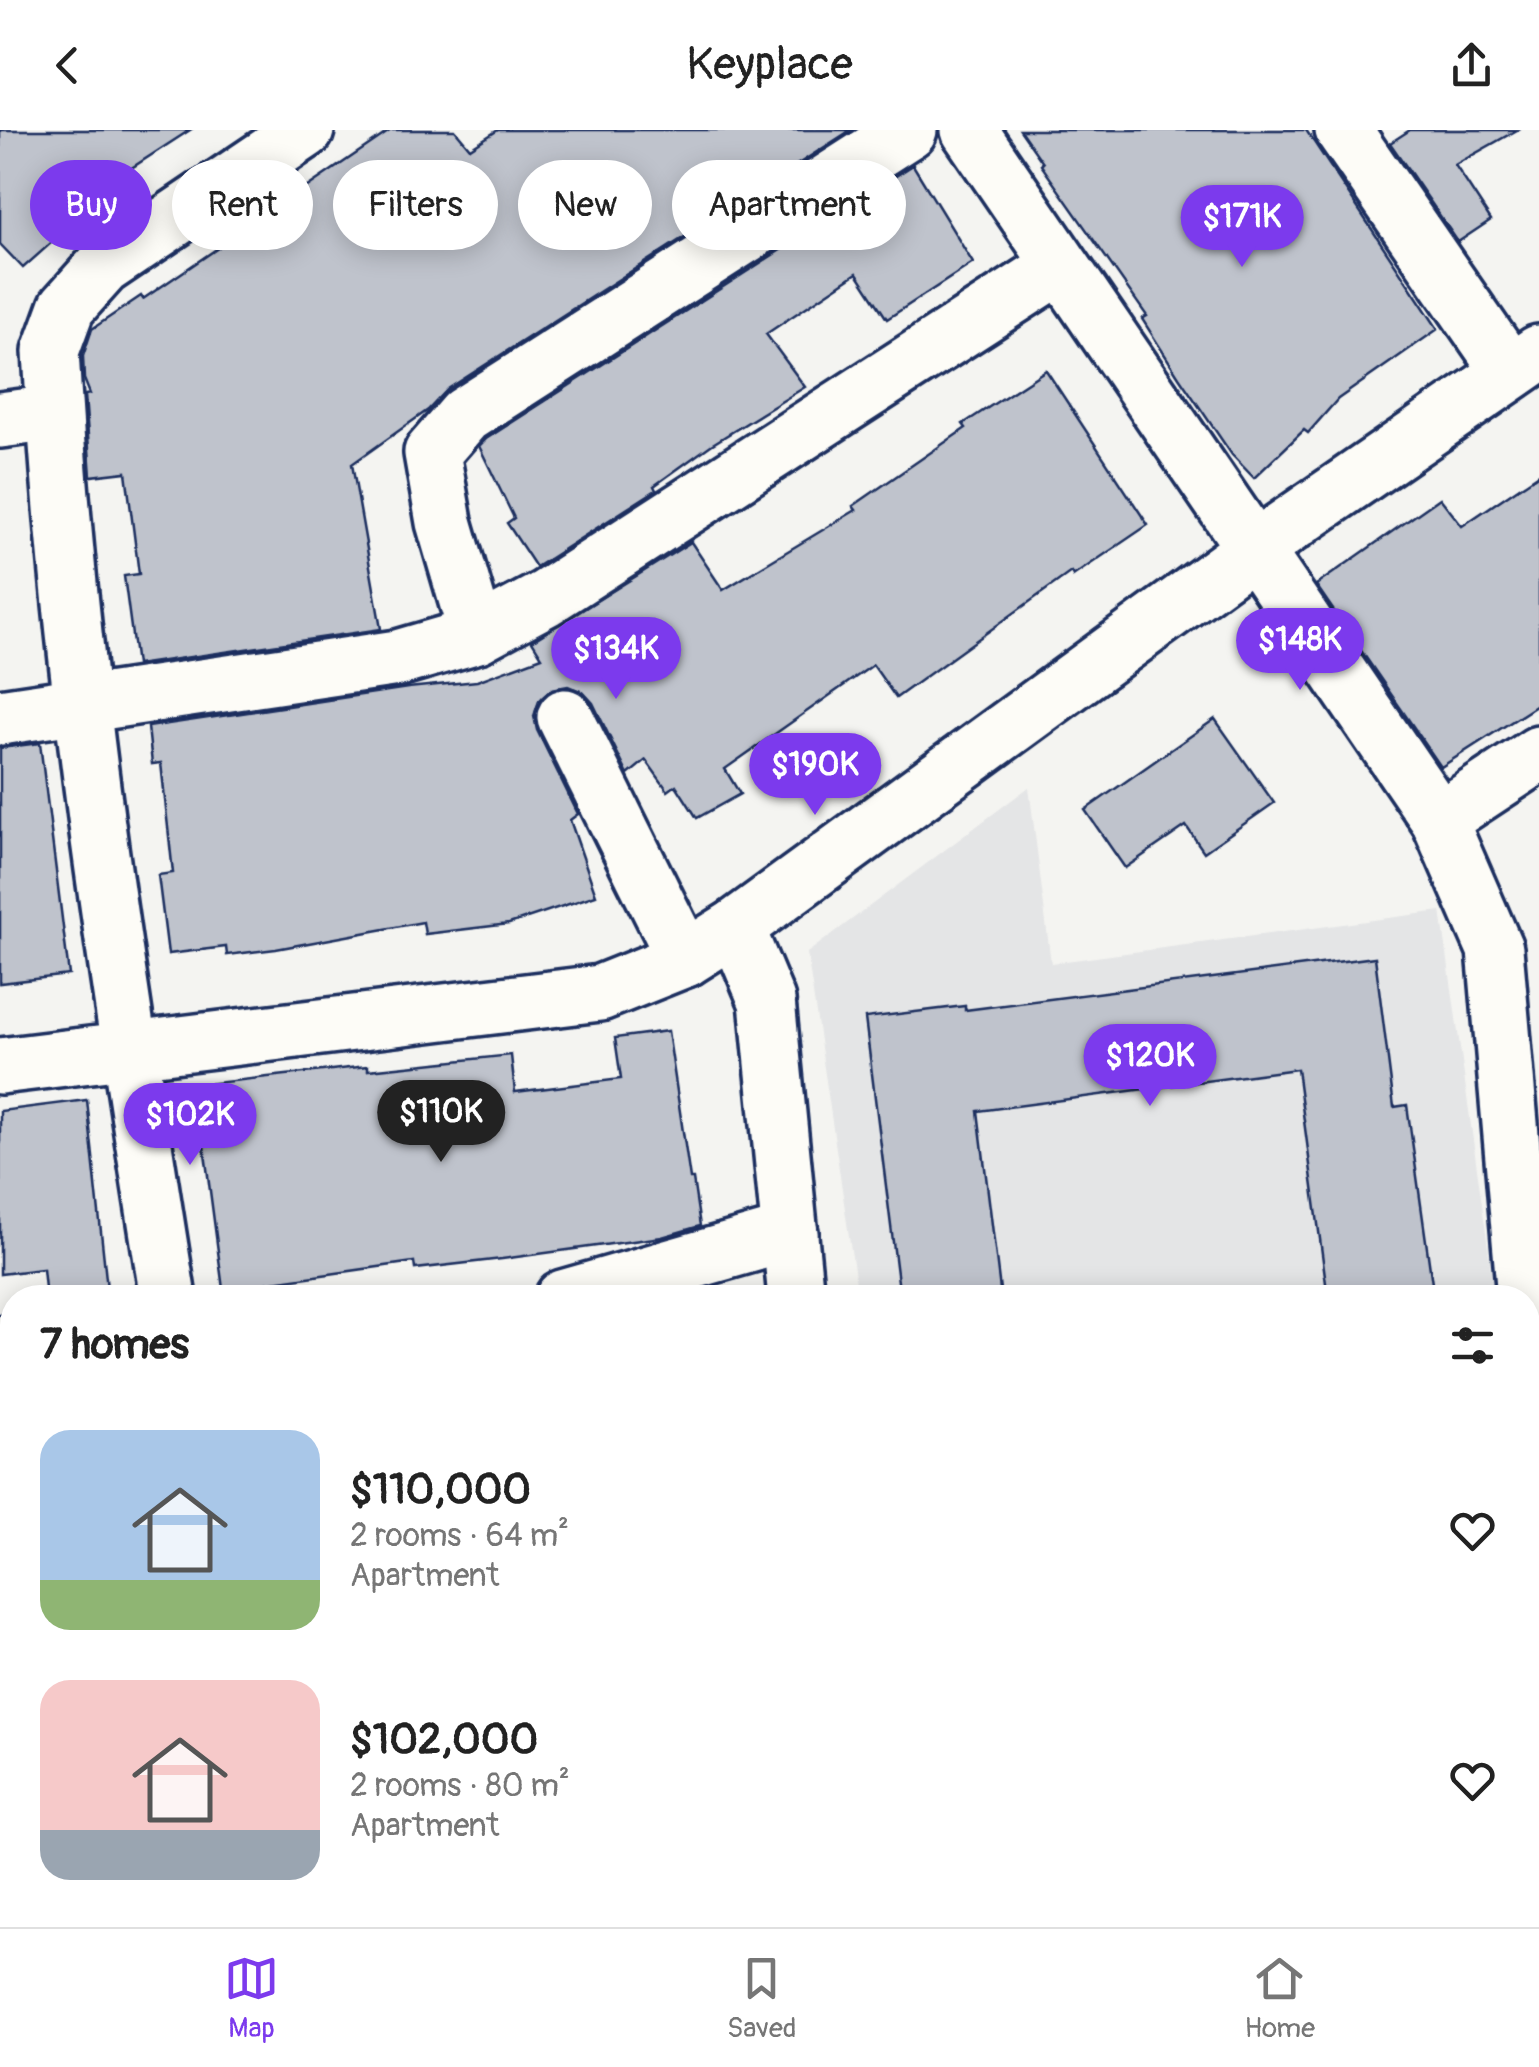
<!DOCTYPE html>
<html lang="en">
<head>
<meta charset="utf-8">
<style>
  body { margin:0; font-family:Pangolin,sans-serif; background:#f2f2f2; color:#222; height:100vh; display:flex; flex-direction:column; font-size:38px; white-space:nowrap }
  * { box-sizing:border-box; margin:0 }
  p { font-size:32px; color:#767676 }
  .icon { flex:none; width:55px; height:55px; fill:none; stroke:currentColor; stroke-width:2; stroke-linecap:round; stroke-linejoin:round }
  .map { position:relative; flex:1; overflow:hidden }
  .details { position:absolute; left:0px; top:1155px; width:1540px; height:642px; display:flex; flex-direction:column; background:#fff; border-radius:40px 40px 0 0; box-shadow:0 5px 25px #0003 }
  .details>* { flex:none }
  .hud { position:absolute; left:30px; top:30px; width:1000px; height:90px; display:flex; gap:20px }
  .price { position:absolute; translate:-50% -85px; padding:0 22px; border-radius:35px; background:#7c3aed; color:#fff; font-size:32px; line-height:65px; filter:drop-shadow(0 2px 5px #0008) }
  .price::after { content:''; position:absolute; left:50%; top:60px; width:30px; height:22px; margin-left:-15px; background:inherit; clip-path:polygon(0 0,100% 0,50% 100%) }
  .price.active { background:#222; color:#fff }
  ul { padding:0; list-style:none }
  li { display:flex; align-items:center; gap:30px; height:250px; padding:0 40px }
  li span { display:grid; place-items:center; flex:none; width:280px; height:200px; border-radius:30px; color:#555 }
  li>.icon { margin-inline-start:auto }
  span .icon { width:120px; height:120px; fill:#fffc; stroke-width:1 }
  li b { font-size:42px }
  h2 { display:flex; justify-content:space-between; align-items:center; height:120px; padding:0 40px; font-size:42px }
  .tag { padding:0 35px; border-radius:45px; background:#fff; box-shadow:0 5px 25px #0003; font-size:35px; line-height:90px }
  .tag.active { background:#7c3aed; color:#fff }
  header { display:flex; justify-content:space-between; align-items:center; height:130px; padding:0 40px; background:#fff; font-size:45px; font-weight:600 }
  .dock { display:flex; justify-content:space-around; align-items:center; height:140px; border-top:2px solid #e0e0e0; background:#fff; font-size:28px; color:#767676 }
  .dock a { display:grid; justify-items:center; gap:5px }
  .dock .active { color:#7c3aed }
  .map>svg:first-child { display:block }
  .built { fill:#e4e5e6 }
  .building { fill:#bfc3cc; stroke:#1b2f5e; stroke-width:2.5 }
  .lines { fill:none; stroke-linecap:round; stroke-linejoin:round }
  .minor-casing { stroke:#1b2f5e; stroke-width:62 }
  .minor { stroke:#fdfcf7; stroke-width:55 }
</style>
</head>
<body>
<header><svg class="icon" aria-label="back" viewBox="0 0 24 24"><path d="M15 5l-7 7 7 7"/></svg>Keyplace<svg class="icon" aria-label="share" viewBox="0 0 24 24"><path d="M12 15V3M7 8l5-5 5 5M5 13v7h14v-7"/></svg></header>
<div class="map">
<svg width="1539" height="1797" viewBox="0 0 1539 1797">
  <rect width="100%" height="100%" fill="#f4f4f1"/>
  <filter id="ink" filterUnits="userSpaceOnUse"><feTurbulence type="fractalNoise" baseFrequency=".01" numOctaves="2"/><feDisplacementMap in="SourceGraphic" scale="20" xChannelSelector="R" yChannelSelector="G"/><feConvolveMatrix kernelMatrix="1 2 1 2 8 2 1 2 1" color-interpolation-filters="sRGB"/></filter>
  <g filter="url(#ink)">
    <g class="built">
      <polygon points="1029,657 1051,833 1441,781 1495,1167 858,1167 807,823"/>
      <polygon points="1528,1398 1539,1481 1539,1797 952,1797 950,1785 1528,1785"/>
    </g>
    <g class="building">
      <polygon points="0,0 190,0 130,39 137,51 79,88 23,138 0,114"/>
      <polygon points="391,0 455,0 470,18 498,0 851,0 448,259 428,280 352,334 381,499 136,535 124,446 139,444 126,342 91,346 85,265 90,264 84,249 83,226 92,199 141,166 143,169"/>
      <polygon points="1020,0 1306,0 1438,199 1338,269 1308,303 1304,300 1254,348 1232,325 1179,247 1142,189 1147,186 1041,35 1043,33"/>
      <polygon points="1410,0 1517,0 1455,35 1491,90 1458,112 1390,13"/>
      <polygon points="913,35 973,133 887,189 857,143 766,204 805,257 711,315 654,356 656,360 536,437 507,393 514,388 479,316 486,309"/>
      <polygon points="1046,240 1148,395 1073,446 1071,442 896,568 873,535 725,639 740,664 697,688 676,655 668,661 646,630 628,645 593,573 583,562 568,556 552,559 539,571 534,586 537,600 578,684 570,690 596,765 509,794 425,804 423,792 276,819 227,825 226,817 168,824 158,745 173,743 161,633 152,634 148,597 408,558 477,551 542,527 532,511 691,412 723,460 856,380 853,376 966,298 963,294"/>
      <polygon points="1539,344 1539,574 1441,637 1316,455 1440,368 1462,396"/>
      <polygon points="1215,589 1274,673 1204,722 1186,696 1125,738 1085,680"/>
      <polygon points="40,613 69,845 0,853 0,618"/>
      <polygon points="1375,827 1394,977 1407,975 1434,1168 1328,1168 1297,939 978,981 1001,1168 900,1168 865,888 965,876 965,880"/>
      <polygon points="668,901 690,1049 693,1049 700,1096 662,1107 502,1129 415,1139 414,1132 223,1159 196,955 368,936 368,940 511,925 515,962 621,949 615,908"/>
      <polygon points="87,970 108,1168 46,1168 43,1139 0,1144 0,981"/>
    </g>
    <g class="lines">
      <g class="minor-casing">
        <g id="minor">
          <polyline points="969,0 1439,690 1495,819 1525,1168"/>
          <polyline points="1343,0 1510,242"/>
          <polyline points="0,290 54,283"/>
          <polyline points="477,505 444,392 432,323 465,285 909,0"/>
          <polyline points="0,587 398,528 477,505 546,468 1060,136"/>
          <polyline points="565,587 685,829"/>
          <polyline points="1439,690 1539,624"/>
          <polyline points="736,797 767,871 796,1168"/>
          <polyline points="0,936 600,863 685,829 736,797 1253,420 1539,223"/>
          <path d="M168 1168C118 853 68 539 51 221L67 177 103 137 306 0"/>
          <polyline points="563,1168 790,1103"/>
          <polyline points="1528,1192 1539,1306"/>
          <polyline points="0,1214 12,1212"/>
          <polyline points="252,1785 254,1797"/>
          <polyline points="857,1785 858,1797"/>
        </g>
      </g>
      <use href="#minor" class="minor"/>
    </g>
  </g>
</svg>
<b class="price" style="left:1242px;top:140px">$171K</b>
<b class="price" style="left:1300px;top:563px">$148K</b>
<b class="price" style="left:616px;top:572px">$134K</b>
<b class="price" style="left:815px;top:688px">$190K</b>
<b class="price" style="left:1150px;top:979px">$120K</b>
<b class="price active" style="left:441px;top:1035px">$110K</b>
<b class="price" style="left:190px;top:1038px">$102K</b>
<div class="hud">
<a class="tag active">Buy</a>
<a class="tag">Rent</a>
<a class="tag">Filters</a>
<a class="tag">New</a>
<a class="tag">Apartment</a>
</div>
<section class="details">
<h2>7 homes<svg class="icon" aria-label="filters" viewBox="0 0 24 24"><path d="M4 7h16M4 17h16"/><circle cx="9" cy="7" r="2"/><circle cx="15" cy="17" r="2"/></svg></h2>
<ul>
<li><span style="background:linear-gradient(#a9c7e8 75%,#8fb573 0)"><svg class="icon" aria-label="home" viewBox="0 0 24 24"><path d="M3 11l9-7 9 7M6 9v11h12V9"/></svg></span><div><b>$110,000</b><p>2 rooms · 64 m²</p><p>Apartment</p></div><svg class="icon" aria-label="heart" viewBox="0 0 24 24"><path d="M12 20l-8-8c-3-5 5-10 8-4 3-6 11-1 8 4z"/></svg></li>
<li><span style="background:linear-gradient(#f6c9c9 75%,#9aa5b1 0)"><svg class="icon" aria-label="home" viewBox="0 0 24 24"><path d="M3 11l9-7 9 7M6 9v11h12V9"/></svg></span><div><b>$102,000</b><p>2 rooms · 80 m²</p><p>Apartment</p></div><svg class="icon" aria-label="heart" viewBox="0 0 24 24"><path d="M12 20l-8-8c-3-5 5-10 8-4 3-6 11-1 8 4z"/></svg></li>
</ul>
</section>
</div>
<nav class="dock">
<a class="active"><svg class="icon" aria-label="map" viewBox="0 0 24 24"><path d="M3 6l6-2 6 2 6-2v14l-6 2-6-2-6 2zM9 4v14M15 6v14"/></svg>Map</a>
<a><svg class="icon" aria-label="saved" viewBox="0 0 24 24"><path d="M7 4h10v16l-5-4-5 4z"/></svg>Saved</a>
<a><svg class="icon" aria-label="home" viewBox="0 0 24 24"><path d="M3 11l9-7 9 7M6 9v11h12V9"/></svg>Home</a>
</nav>
</body>
</html>
